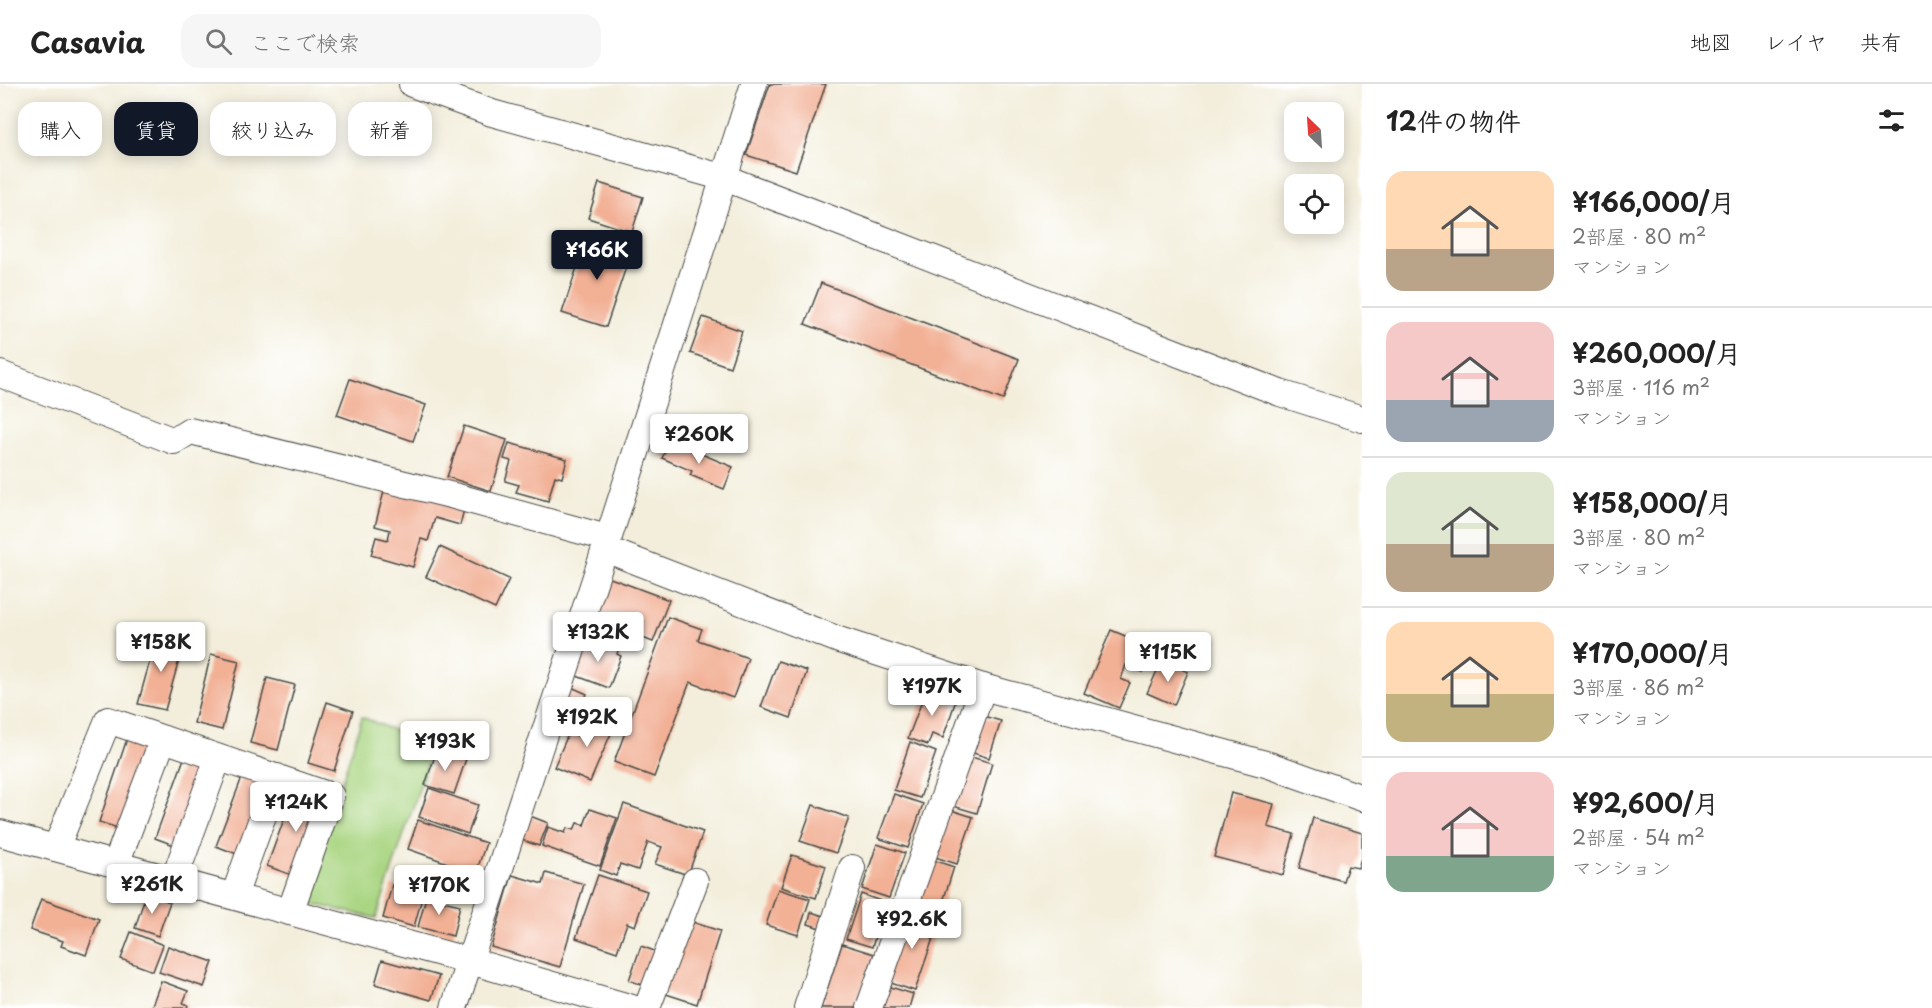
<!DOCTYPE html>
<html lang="ja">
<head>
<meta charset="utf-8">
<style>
  body { margin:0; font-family:"Playpen Sans","Klee One",sans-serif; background:#f6f6f6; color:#222; height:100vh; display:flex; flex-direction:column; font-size:22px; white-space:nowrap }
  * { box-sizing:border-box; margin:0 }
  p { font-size:20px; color:#767676 }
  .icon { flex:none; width:33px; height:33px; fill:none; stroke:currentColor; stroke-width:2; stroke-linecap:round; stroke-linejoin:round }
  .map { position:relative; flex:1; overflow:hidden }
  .details { display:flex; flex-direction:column; background:#fff; width:570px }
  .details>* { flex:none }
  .top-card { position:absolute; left:18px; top:18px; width:570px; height:54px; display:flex; gap:12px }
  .needle { width:39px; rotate:335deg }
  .tools { position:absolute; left:1284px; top:18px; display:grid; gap:12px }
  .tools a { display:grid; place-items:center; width:60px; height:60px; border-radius:12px; background:#fff; box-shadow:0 3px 15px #0003; font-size:30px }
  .price { position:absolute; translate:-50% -51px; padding:0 14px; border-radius:6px; background:#fff; color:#222; font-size:20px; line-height:39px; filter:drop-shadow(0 2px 3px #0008) }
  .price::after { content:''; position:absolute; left:50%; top:36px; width:18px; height:14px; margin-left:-9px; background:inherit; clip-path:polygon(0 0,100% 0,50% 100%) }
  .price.on { background:#111827; color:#fff }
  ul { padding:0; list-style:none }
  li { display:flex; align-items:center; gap:18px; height:150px; padding:0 24px }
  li+li { border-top:2px solid #e0e0e0 }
  li span { display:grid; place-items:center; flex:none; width:168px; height:120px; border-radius:18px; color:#555 }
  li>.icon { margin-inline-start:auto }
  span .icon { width:72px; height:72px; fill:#fffc; stroke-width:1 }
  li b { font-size:26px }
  h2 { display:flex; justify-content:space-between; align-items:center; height:72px; padding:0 24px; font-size:26px }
  .pill { padding:0 21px; border-radius:18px; background:#fff; box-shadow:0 3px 15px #0003; font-size:21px; line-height:54px }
  .pill.on { background:#111827; color:#fff }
  header { display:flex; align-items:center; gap:36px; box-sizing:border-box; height:84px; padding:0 30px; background:#fff; border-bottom:2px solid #e0e0e0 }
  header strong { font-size:28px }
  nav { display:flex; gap:33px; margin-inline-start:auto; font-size:21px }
  .search { width:420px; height:54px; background:#f6f6f6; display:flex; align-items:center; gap:15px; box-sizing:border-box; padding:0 21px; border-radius:18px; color:#767676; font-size:22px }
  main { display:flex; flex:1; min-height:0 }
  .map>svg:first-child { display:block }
  .green { fill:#aad683; stroke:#6a8057; stroke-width:1.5 }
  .building { fill:#f2b095 }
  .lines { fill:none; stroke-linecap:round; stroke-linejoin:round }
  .street-casing { stroke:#494845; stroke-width:28 }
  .street { stroke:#fff; stroke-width:26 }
</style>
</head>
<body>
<header>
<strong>Casavia</strong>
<div class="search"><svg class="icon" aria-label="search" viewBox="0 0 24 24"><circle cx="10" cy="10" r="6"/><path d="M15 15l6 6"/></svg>ここで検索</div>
<nav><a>地図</a><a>レイヤ</a><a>共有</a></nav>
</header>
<main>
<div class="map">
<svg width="1362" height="924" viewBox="0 0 1362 924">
  <rect width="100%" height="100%" fill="#fff"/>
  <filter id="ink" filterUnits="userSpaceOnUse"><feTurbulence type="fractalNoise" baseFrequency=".0167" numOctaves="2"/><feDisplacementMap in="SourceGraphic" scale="12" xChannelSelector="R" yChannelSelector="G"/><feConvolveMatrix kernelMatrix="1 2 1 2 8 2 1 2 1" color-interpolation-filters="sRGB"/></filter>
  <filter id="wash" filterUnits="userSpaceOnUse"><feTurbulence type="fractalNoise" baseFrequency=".008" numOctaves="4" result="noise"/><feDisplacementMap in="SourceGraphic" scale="24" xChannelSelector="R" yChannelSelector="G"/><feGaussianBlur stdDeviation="1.35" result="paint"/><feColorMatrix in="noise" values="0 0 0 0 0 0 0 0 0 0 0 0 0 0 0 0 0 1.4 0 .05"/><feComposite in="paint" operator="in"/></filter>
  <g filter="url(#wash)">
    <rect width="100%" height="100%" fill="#f3eedb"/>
    <polygon class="green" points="362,633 433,663 376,834 313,820 308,807"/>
    <g id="blocks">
      <g class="building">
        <polygon points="770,0 826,0 796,87 746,71"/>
        <polygon points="599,99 643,113 632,148 588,134"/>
        <polygon points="588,150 632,165 606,243 562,229"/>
        <polygon points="821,199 1019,275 1003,316 805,240"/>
        <polygon points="703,233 742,247 730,283 690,269"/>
        <polygon points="350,295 426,321 413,357 337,331"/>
        <polygon points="464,342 507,356 491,407 447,393"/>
        <polygon points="670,357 733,383 724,405 690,391 692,387 662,374"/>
        <polygon points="509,359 567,375 562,394 555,392 548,417 516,408 519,401 505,397 511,377 504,375"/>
        <polygon points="387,396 466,418 460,441 435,434 428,457 421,455 413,483 371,471 376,453 388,456 390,446 375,442"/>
        <polygon points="440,463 509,495 495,525 426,493"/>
        <polygon points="605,492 669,516 653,558 627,548 623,558 594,547 598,537 589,534"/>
        <polygon points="668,533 702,545 698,556 748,574 733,614 690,598 654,693 614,678"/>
        <polygon points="1111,546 1154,564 1143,588 1126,581 1121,595 1130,599 1119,624 1084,609"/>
        <polygon points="157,551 184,558 165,626 138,620"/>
        <polygon points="589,553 619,564 617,570 621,572 609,604 574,591"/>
        <polygon points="211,570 239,577 222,646 194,639"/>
        <polygon points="1162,576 1188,588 1174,621 1147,609"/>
        <polygon points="778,577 807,587 791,634 761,623"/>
        <polygon points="267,594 295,601 278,666 250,659"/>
        <polygon points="569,602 587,610 579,628 561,620"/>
        <polygon points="926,606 956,616 943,654 932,650 928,661 908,654"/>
        <polygon points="327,618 353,627 334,687 308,679"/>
        <polygon points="603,624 619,631 590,698 554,683 569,648 589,657"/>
        <polygon points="976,630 1001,637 989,674 964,666"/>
        <polygon points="129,649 154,657 124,746 99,738"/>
        <polygon points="910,658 936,668 920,714 894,706"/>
        <polygon points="437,666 466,675 454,710 425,701"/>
        <polygon points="186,669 210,677 179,763 155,754"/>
        <polygon points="961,670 992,679 977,729 946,720"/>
        <polygon points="244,688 270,698 242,772 216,762"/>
        <polygon points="429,704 478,721 468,750 419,733"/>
        <polygon points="295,705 325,716 297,793 267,782"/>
        <polygon points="1231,709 1274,720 1268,743 1294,750 1283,791 1214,773"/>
        <polygon points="894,710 923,720 908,764 878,754"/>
        <polygon points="624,720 703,748 688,791 655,780 662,763 648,758 638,786 620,780 616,792 600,786"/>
        <polygon points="813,721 849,734 836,769 800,757"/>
        <polygon points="945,724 973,733 957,780 929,771"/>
        <polygon points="590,725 617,734 600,782 542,762 548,743 565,749 567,744 574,746 577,739 584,741"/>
        <polygon points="525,730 548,739 539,762 516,754"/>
        <polygon points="1313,734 1362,749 1362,771 1358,784 1348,782 1343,797 1299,784"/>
        <polygon points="418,736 486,759 476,789 408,765"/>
        <polygon points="877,760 905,769 889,814 862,805"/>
        <polygon points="792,771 826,782 816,814 781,803"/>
        <polygon points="927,774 954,783 939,830 911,821"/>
        <polygon points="546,789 584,800 560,883 491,863 512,791 543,800"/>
        <polygon points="598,791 647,807 635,842 627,839 617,868 576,854"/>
        <polygon points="392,801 423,810 414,843 383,834"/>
        <polygon points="778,805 810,815 798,851 766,841"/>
        <polygon points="146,810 170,818 158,852 135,844"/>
        <polygon points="861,810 886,819 872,863 846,855"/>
        <polygon points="426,813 460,821 453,852 418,843"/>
        <polygon points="41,815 99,835 86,871 61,862 63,857 30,846"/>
        <polygon points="910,824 940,834 915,907 885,897"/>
        <polygon points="811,828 830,834 826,846 808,840"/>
        <polygon points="686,836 720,847 697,920 663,909"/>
        <polygon points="131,848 163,861 153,887 121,875"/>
        <polygon points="842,860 874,870 856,924 821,924"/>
        <polygon points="168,862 213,878 204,903 159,888"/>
        <polygon points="641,862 657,868 645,902 629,896"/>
        <polygon points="382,876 439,892 431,916 375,900"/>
        <polygon points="161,897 188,907 183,919 188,921 187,924 151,924"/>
        <polygon points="884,901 913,910 909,924 877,924"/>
      </g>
    </g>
  </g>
  <g filter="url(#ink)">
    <use href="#blocks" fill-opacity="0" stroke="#494845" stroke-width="1.5"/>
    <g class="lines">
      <g class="street-casing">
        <g id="street">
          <polyline points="412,0 492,29 725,94 1280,309 1362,335"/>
          <polyline points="0,290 174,357 190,347 454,412 607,454"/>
          <polyline points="605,465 839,556 983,603 1269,681 1362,714"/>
          <polyline points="0,749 470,877 632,924"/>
          <polyline points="56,764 108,636 331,712 290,828"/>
          <polyline points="116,780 163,655"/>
          <polyline points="174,796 218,674"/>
          <polyline points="234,812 277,693"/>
          <polyline points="454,924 605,465 754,0"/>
          <polyline points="647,924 695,797"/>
          <polyline points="807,924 852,784"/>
          <polyline points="869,924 983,603"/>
        </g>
      </g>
      <use href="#street" class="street"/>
    </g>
  </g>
</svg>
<div class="tools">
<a><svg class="needle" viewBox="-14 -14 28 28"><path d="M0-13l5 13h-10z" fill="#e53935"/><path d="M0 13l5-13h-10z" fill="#767676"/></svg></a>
<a><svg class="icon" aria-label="locate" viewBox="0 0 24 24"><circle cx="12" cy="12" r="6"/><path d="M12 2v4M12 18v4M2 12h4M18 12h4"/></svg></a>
</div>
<b class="price on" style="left:597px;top:197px">¥166K</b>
<b class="price" style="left:699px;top:381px">¥260K</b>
<b class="price" style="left:598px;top:579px">¥132K</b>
<b class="price" style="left:161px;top:589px">¥158K</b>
<b class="price" style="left:1168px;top:599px">¥115K</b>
<b class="price" style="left:932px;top:633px">¥197K</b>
<b class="price" style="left:587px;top:664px">¥192K</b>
<b class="price" style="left:445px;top:688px">¥193K</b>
<b class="price" style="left:296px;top:749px">¥124K</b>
<b class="price" style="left:152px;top:831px">¥261K</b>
<b class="price" style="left:439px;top:832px">¥170K</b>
<b class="price" style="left:912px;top:866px">¥92.6K</b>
<div class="top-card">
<a class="pill">購入</a>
<a class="pill on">賃貸</a>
<a class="pill">絞り込み</a>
<a class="pill">新着</a>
</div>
</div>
<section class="details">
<h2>12件の物件<svg class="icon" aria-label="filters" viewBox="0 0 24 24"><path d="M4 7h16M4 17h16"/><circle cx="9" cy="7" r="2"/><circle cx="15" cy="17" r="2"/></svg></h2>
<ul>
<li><span style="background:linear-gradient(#ffd9b3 65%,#b9a48a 0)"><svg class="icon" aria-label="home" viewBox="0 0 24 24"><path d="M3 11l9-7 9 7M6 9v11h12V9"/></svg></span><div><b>¥166,000/月</b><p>2部屋 · 80 m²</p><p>マンション</p></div></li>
<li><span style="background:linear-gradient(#f6c9c9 65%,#9aa5b1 0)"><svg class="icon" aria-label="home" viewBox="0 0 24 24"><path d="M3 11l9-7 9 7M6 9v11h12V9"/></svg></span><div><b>¥260,000/月</b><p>3部屋 · 116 m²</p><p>マンション</p></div></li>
<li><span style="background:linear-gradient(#dfe7d0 60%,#b9a48a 0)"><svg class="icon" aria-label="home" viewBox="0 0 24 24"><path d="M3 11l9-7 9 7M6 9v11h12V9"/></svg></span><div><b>¥158,000/月</b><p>3部屋 · 80 m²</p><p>マンション</p></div></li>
<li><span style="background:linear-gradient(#ffd9b3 60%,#c2b280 0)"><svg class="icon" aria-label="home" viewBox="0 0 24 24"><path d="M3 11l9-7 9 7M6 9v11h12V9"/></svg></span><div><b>¥170,000/月</b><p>3部屋 · 86 m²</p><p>マンション</p></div></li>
<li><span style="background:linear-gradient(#f6c9c9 70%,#7fa58c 0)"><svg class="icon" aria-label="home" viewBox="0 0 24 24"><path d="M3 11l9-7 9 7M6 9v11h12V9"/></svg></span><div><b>¥92,600/月</b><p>2部屋 · 54 m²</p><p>マンション</p></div></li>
</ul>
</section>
</main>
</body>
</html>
